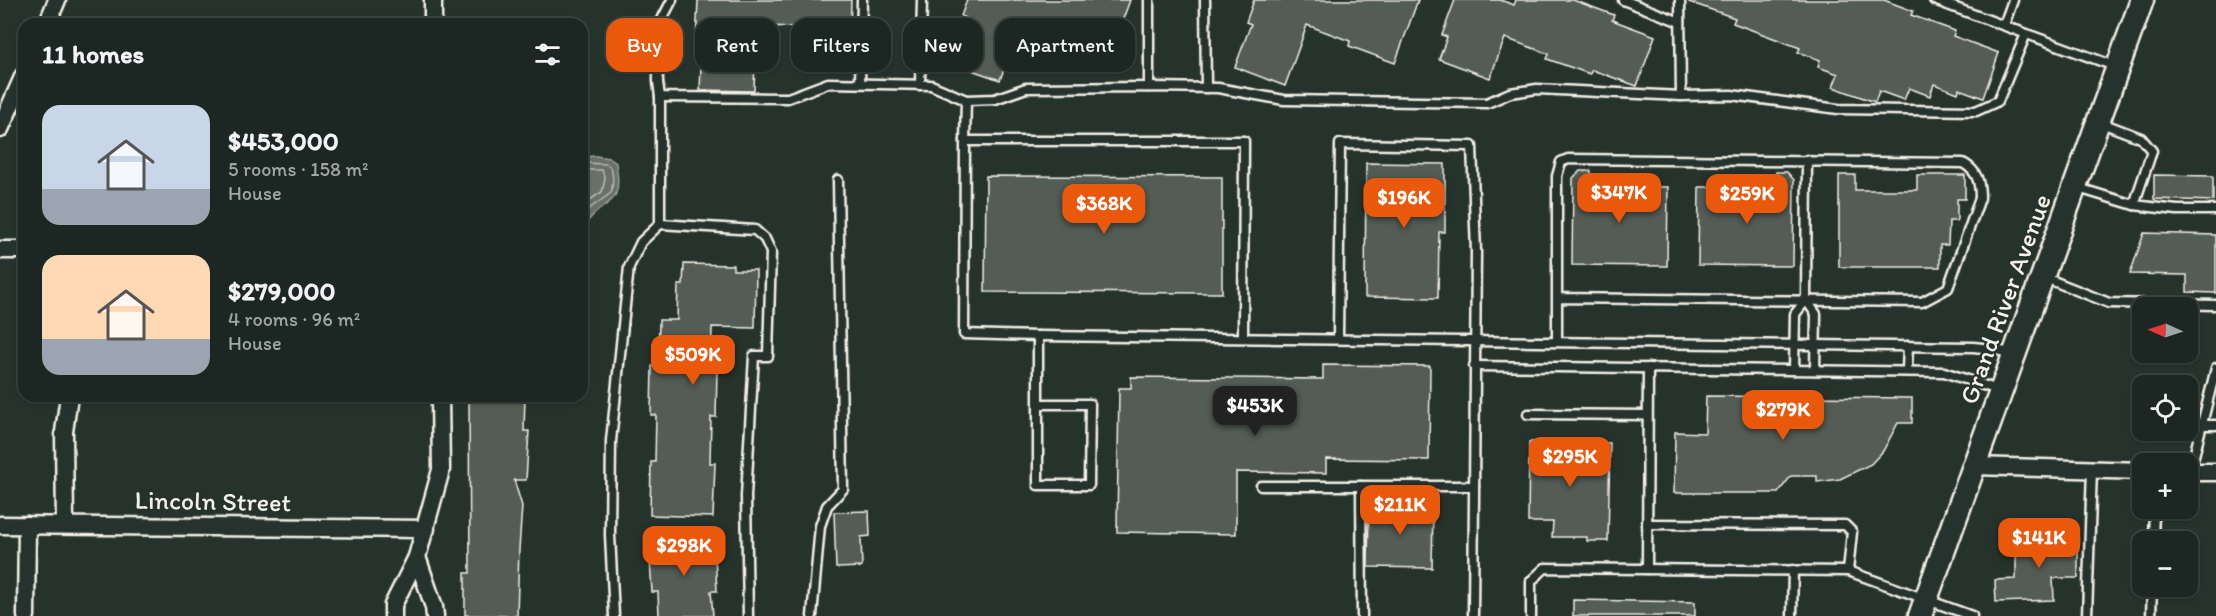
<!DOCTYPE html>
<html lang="en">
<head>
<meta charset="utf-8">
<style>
  body { margin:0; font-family:Itim,sans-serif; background:#29322f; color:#f1f3f6; height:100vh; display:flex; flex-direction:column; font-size:22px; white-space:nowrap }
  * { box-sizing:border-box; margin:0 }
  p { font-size:20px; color:#a0a5a5 }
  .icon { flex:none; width:33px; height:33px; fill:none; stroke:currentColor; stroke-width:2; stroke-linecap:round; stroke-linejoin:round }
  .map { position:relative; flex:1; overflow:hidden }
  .panel { position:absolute; left:18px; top:18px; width:570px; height:384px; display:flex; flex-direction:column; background:#1c2622; border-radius:18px; box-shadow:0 2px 4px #0004,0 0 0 2px #3a4340 }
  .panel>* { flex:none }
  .hud { position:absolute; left:606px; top:18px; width:570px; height:54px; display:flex; gap:12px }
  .needle { width:39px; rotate:273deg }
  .tools { position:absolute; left:2132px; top:297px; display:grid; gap:12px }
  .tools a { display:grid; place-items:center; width:66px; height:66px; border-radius:12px; background:#1c2622; box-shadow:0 2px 4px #0004,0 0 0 2px #3a4340; font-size:30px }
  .price { position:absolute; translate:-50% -51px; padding:0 14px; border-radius:12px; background:#ea580c; color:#fff; font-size:20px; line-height:39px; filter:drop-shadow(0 2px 3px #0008) }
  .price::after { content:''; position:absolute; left:50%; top:36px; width:18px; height:14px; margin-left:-9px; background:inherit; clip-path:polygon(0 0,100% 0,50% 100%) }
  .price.active { background:#222; color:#fff }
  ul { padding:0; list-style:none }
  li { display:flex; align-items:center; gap:18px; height:150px; padding:0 24px }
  li span { display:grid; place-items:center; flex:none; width:168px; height:120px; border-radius:18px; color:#555 }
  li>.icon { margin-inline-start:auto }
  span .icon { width:72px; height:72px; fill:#fffc; stroke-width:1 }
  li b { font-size:26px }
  h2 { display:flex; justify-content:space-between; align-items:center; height:72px; padding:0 24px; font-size:26px }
  .chip { padding:0 21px; border-radius:18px; background:#1c2622; box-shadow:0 2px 4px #0004,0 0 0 2px #3a4340; font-size:21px; line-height:54px }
  .chip.active { background:#ea580c; color:#fff }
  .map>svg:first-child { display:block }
  .water { fill:#676f68; stroke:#9fa39b; stroke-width:1.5 }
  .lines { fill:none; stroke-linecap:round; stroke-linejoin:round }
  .shore { stroke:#bcbdb5; stroke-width:1.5 }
  .building { fill:#525c55; stroke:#f4f1e8; stroke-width:1.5 }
  .service-casing { stroke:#f4f1e8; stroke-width:13 }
  .minor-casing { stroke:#f4f1e8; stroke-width:21 }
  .secondary-casing { stroke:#f4f1e8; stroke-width:27 }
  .service { stroke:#26332d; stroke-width:8 }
  .minor { stroke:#26332d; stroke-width:16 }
  .secondary { stroke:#26332d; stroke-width:22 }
  .labels { text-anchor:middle; stroke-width:4.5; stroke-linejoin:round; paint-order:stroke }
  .street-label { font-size:26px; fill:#f4f1e8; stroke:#26332d }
</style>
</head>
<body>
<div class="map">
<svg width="2216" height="616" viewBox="0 0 2216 616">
  <rect width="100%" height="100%" fill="#26332d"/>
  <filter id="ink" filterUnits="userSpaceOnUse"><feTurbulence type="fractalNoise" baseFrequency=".0167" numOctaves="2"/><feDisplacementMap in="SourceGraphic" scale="12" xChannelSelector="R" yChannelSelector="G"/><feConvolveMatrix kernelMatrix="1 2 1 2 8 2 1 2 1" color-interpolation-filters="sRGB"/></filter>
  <g filter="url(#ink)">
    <path class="water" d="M596 156 609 158 616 163C624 211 605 195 584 226L582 212 584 157Z"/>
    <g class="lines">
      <g class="shore">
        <path d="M582 163 607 164C615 170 613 184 611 193L589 209 582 218"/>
        <polyline points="582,170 602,170 605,179 602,192 582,205"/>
      </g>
    </g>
    <g class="building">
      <polygon points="698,0 851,0 850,34 801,32 801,27 756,26 754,91 700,90 702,43 696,43"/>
      <polygon points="967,0 1130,0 1109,57 1063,39 1065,35 1022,19 1000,80 949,62 966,18 961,16"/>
      <polygon points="1254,0 1418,0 1395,63 1349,46 1350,41 1307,25 1285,86 1235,67 1251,24 1246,22"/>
      <polygon points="1455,0 1500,0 1514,5 1516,0 1573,0 1614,15 1612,20 1655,36 1637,86 1592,70 1590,74 1547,59 1549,54 1505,38 1490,78 1439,59 1447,37 1442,35"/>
      <polygon points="1690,0 1884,0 1913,11 1911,15 1955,31 1953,36 1999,53 1983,98 1959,89 1958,93 1934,84 1930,96 1909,88 1904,100 1879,91 1875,102 1833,87 1838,74 1818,67 1820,60 1798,52 1800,48 1733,23 1735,18 1689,2"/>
      <polygon points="1366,163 1445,164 1445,232 1439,232 1438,298 1365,297"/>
      <polygon points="1580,171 1591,171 1591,186 1668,187 1667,266 1572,265 1573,178"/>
      <polygon points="1776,172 1787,172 1794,180 1793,266 1698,265 1699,187 1776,187"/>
      <polygon points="1839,175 1855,175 1855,190 1917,190 1917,175 1965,175 1965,199 1957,199 1957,221 1949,221 1948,245 1940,245 1940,267 1839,267"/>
      <polygon points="2154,175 2213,176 2213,201 2154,199"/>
      <polygon points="986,176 1222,177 1222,293 985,292"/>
      <polygon points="2144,233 2216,235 2216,293 2187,292 2187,275 2130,274"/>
      <polygon points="684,264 733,265 733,270 756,270 755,328 712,327 711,368 717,369 716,417 711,417 710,463 715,463 713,517 650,515 651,462 655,462 656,415 651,415 652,366 658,366 659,320 677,320 678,285 683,285"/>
      <polygon points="1323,365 1430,366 1429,460 1326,459 1326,473 1236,472 1236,534 1117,532 1119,388 1131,388 1131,377 1323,379"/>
      <polygon points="469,396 525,396 524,431 529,431 526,480 514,480 522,506 519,549 517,616 465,615 465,573 470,573"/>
      <polygon points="1706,396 1912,398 1912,423 1898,423 1883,451 1871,464 1840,479 1817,482 1817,476 1791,476 1778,493 1674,493 1675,432 1705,433"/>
      <polygon points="1529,442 1610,443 1608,541 1587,541 1587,537 1552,537 1553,522 1528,522"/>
      <polygon points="1369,503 1433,504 1432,568 1368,567"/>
      <polygon points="869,511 870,536 861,537 862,567 836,568 834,512"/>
      <polygon points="2078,538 2078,578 2053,578 2054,600 1996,602 1995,580 2016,579 2016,539"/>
      <polygon points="714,539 717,591 711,591 713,616 659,616 658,592 652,592 649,544"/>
      <polygon points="1573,600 1695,602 1695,616 1573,616"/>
    </g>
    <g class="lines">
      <g class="service-casing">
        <g id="service">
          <polyline points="672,0 658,27 658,82 660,97 788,98 828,83 931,85 966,100 995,99 1026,88 1149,87 1218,88 1284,100 1487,103 1510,93 1537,89 1681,96 1680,0"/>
          <polyline points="1149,0 1149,87"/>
          <polyline points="1205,0 1206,88"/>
          <polyline points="1623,0 1680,22"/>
          <polyline points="1934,0 2117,67"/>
          <polyline points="2004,25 2013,0"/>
          <polyline points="860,83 862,0"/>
          <polyline points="920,85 922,0"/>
          <polyline points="1681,96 1731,95 1838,109 1976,111 1998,101 2026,34"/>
          <polyline points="2099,122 2141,138 2152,151 2134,205"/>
          <polyline points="965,141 966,100"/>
          <polyline points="2075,187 2134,205 2177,210 2216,210"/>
          <polyline points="660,224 755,230 765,239 771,252 768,356 754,356 746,496 748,616"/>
          <polyline points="2043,277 2109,303 2216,305"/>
          <polyline points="1806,300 1816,314 1815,370"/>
          <polyline points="1038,336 1038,485 1089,485 1090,404 1039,404"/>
          <polyline points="1243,338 1244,141 965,141 964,334 1038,336 1973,347 1993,349 2013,354"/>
          <polyline points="1338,339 1340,144 1472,146 1476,252 1473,616"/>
          <path d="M1557 341V176L1561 162 1568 159 1963 163C1977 171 1980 181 1980 198L1948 288 1922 302 1557 298"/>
          <polyline points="1474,366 1944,372 2001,391"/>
          <polyline points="1794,370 1795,314 1806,300 1807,160"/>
          <polyline points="1907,371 1908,346"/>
          <polyline points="1528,414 1647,415"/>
          <polyline points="2202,425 2216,425"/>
          <polyline points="2190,472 2216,368"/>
          <polyline points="1261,486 1474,486"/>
          <polyline points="1361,486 1362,616"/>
          <polyline points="1647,524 1845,525 1852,532 1848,571"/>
          <polyline points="2153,542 2154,508"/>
          <polyline points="1647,569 1648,368"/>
          <polyline points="614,616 610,535 611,441 629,267 641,242 660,224 660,97"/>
          <polyline points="812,616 820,526 827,506 843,489 838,180"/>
          <polyline points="1531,616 1531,581 1545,568 1848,571 1972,616"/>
          <polyline points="1792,616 1793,570"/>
          <polyline points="2087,616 2092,469"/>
          <polyline points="2151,616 2152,586"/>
        </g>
      </g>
      <g class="minor-casing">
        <g id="minor">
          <polyline points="433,0 433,24"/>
          <polyline points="47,24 57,0"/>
          <polyline points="0,129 24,75"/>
          <polyline points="0,250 24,250"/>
          <polyline points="1975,466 2142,471"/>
          <polyline points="2187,472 2216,472"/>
          <polyline points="0,525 426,529"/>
          <polyline points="65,525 64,432 69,396"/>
          <polyline points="417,557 434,607 435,616"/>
          <polyline points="26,616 27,525"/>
          <polyline points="393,616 393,605 417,557 441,470 440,396"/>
        </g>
      </g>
      <g class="secondary-casing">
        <polyline id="secondary" points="1920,616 2142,0"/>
      </g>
      <use href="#service" class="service"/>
      <use href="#minor" class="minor"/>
      <use href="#secondary" class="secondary"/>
    </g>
  </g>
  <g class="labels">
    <g class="street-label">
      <text transform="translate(2005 299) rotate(-70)" y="9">Grand River Avenue</text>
      <text transform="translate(213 501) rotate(1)" y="9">Lincoln Street</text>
    </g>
  </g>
</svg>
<div class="tools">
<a><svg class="needle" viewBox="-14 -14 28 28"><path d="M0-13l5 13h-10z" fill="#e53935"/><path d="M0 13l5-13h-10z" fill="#a0a5a5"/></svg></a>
<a><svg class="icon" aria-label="locate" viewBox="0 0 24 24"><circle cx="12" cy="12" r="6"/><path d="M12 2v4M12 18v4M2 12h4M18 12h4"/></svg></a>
<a>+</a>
<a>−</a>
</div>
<b class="price" style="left:1619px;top:224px">$347K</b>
<b class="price" style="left:1747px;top:225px">$259K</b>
<b class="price" style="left:1404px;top:229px">$196K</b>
<b class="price" style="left:1104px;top:235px">$368K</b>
<b class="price" style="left:693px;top:386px">$509K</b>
<b class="price active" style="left:1255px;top:437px">$453K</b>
<b class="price" style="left:1783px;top:441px">$279K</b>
<b class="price" style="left:1570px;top:488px">$295K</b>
<b class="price" style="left:1400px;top:536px">$211K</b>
<b class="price" style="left:2039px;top:569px">$141K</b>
<b class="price" style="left:684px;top:577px">$298K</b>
<div class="hud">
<a class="chip active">Buy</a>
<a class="chip">Rent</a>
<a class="chip">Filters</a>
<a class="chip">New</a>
<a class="chip">Apartment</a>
</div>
<section class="panel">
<h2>11 homes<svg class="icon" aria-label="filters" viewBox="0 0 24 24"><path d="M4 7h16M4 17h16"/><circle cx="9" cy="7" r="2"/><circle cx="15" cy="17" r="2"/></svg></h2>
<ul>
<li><span style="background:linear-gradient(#c9d6e8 70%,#9aa5b1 0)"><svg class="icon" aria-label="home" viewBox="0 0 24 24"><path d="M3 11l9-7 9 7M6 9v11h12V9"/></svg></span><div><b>$453,000</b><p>5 rooms · 158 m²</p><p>House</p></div></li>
<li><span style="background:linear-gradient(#ffd9b3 70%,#9aa5b1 0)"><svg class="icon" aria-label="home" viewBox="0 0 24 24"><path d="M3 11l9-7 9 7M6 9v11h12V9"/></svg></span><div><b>$279,000</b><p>4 rooms · 96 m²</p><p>House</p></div></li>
</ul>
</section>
</div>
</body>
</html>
